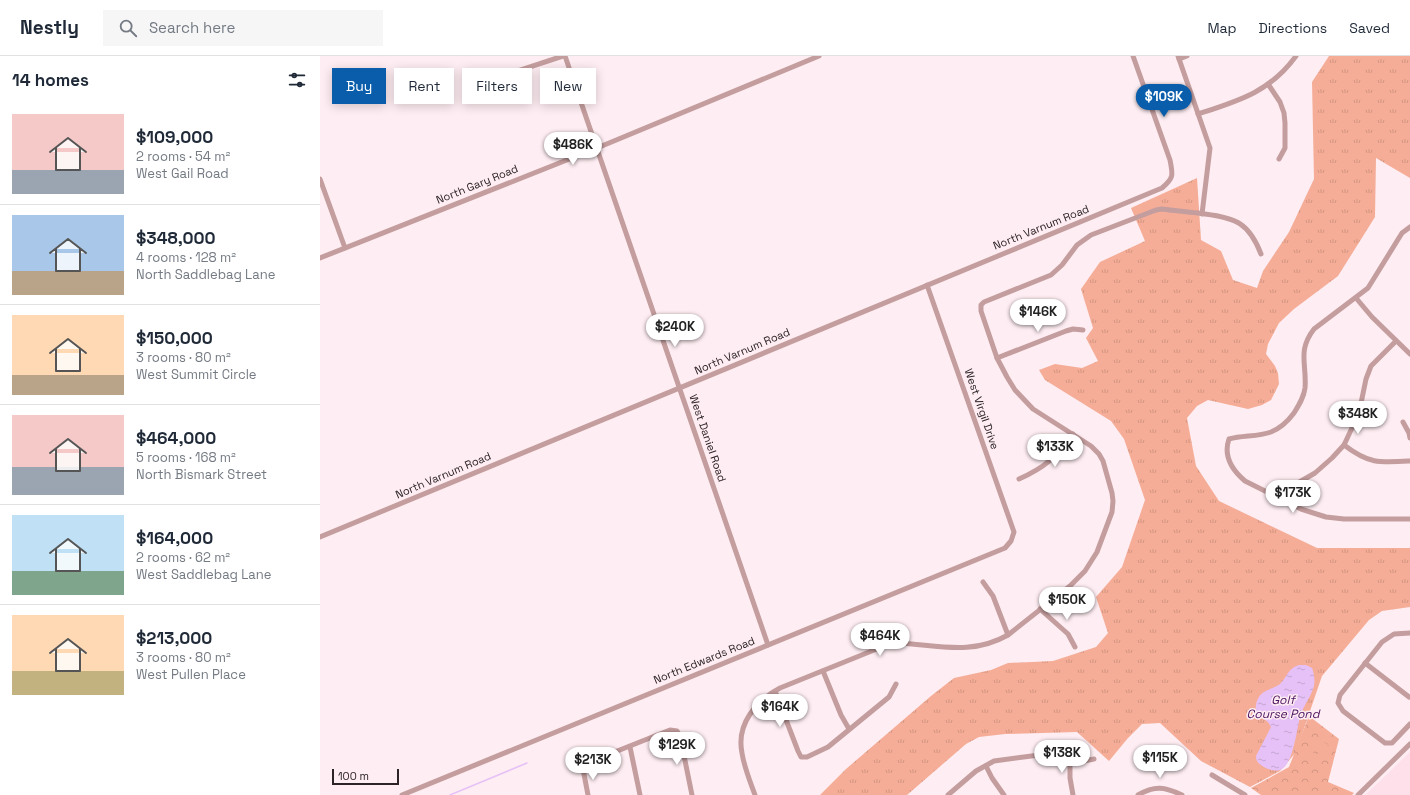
<!DOCTYPE html>
<html lang="en">
<head>
<meta charset="utf-8">
<style>
  body { margin:0; font-family:"Space Grotesk",sans-serif; background:#f6f6f7; color:#1f2937; height:100vh; display:flex; flex-direction:column; font-size:15px; white-space:nowrap }
  * { box-sizing:border-box; margin:0 }
  p { font-size:13px; color:#747a83 }
  .icon { flex:none; width:22px; height:22px; fill:none; stroke:currentColor; stroke-width:2; stroke-linecap:round; stroke-linejoin:round }
  .map { position:relative; flex:1; overflow:hidden }
  .sheet { display:flex; flex-direction:column; background:#fff; width:320px }
  .sheet>* { flex:none }
  .top-card { position:absolute; left:12px; top:12px; width:380px; height:36px; display:flex; gap:8px }
  .scale { position:absolute; left:12px; bottom:10px; width:67px; box-sizing:border-box; padding-left:4px; border:2px solid #2b2325; border-top:0; font-size:11px; line-height:14px; white-space:nowrap; color:#2b2325; -webkit-text-stroke:3px #feedf2; paint-order:stroke }
  .price { position:absolute; translate:-50% -34px; padding:0 9px; border-radius:14px; background:#fff; color:#222; font-size:13px; line-height:26px; filter:drop-shadow(0 1px 2px #0008) }
  .price::after { content:''; position:absolute; left:50%; top:24px; width:12px; height:9px; margin-left:-6px; background:inherit; clip-path:polygon(0 0,100% 0,50% 100%) }
  .price.current { background:#095dab; color:#fff }
  ul { padding:0; list-style:none }
  li { display:flex; align-items:center; gap:12px; height:100px; padding:0 12px }
  li+li { border-top:1px solid #e0e1e3 }
  li span { display:grid; place-items:center; flex:none; width:112px; height:80px; border-radius:0px; color:#555 }
  li>.icon { margin-inline-start:auto }
  span .icon { width:48px; height:48px; fill:#fffc; stroke-width:1 }
  li b { font-size:17px }
  h2 { display:flex; justify-content:space-between; align-items:center; height:48px; padding:0 12px; font-size:17px }
  .pill { padding:0 14px; border-radius:0px; background:#fff; box-shadow:0 2px 10px #0003; font-size:14px; line-height:36px }
  .pill.current { background:#095dab; color:#fff }
  header { display:flex; align-items:center; gap:24px; box-sizing:border-box; height:56px; padding:0 20px; background:#fff; border-bottom:1px solid #e0e1e3 }
  header strong { font-size:19px }
  nav { display:flex; gap:22px; margin-inline-start:auto; font-size:14px }
  .search { width:280px; height:36px; background:#f6f6f7; display:flex; align-items:center; gap:10px; box-sizing:border-box; padding:0 14px; border-radius:0px; color:#747a83; font-size:15px }
  main { display:flex; flex:1; min-height:0 }
  .map>svg:first-child { display:block }
  .built { fill:#fee0ea }
  .grass { fill:url(#grass-tufts) }
  .park { fill:url(#park-crowns) }
  .pitch { fill:#f5ad97 }
  .water { fill:url(#water-ripples) }
  .lines { fill:none; stroke-linecap:round; stroke-linejoin:round }
  .stream { stroke:#e6c1f7; stroke-width:1.5 }
  .minor { stroke:#c49d9e; stroke-width:5 }
  .labels { text-anchor:middle; stroke-width:3; stroke-linejoin:round; paint-order:stroke }
  .street-label { font-size:11px; fill:#2b2325; stroke:#feedf2 }
  .water-label { font-size:12px; font-style:italic; fill:#480e5c; stroke:#feedf2 }
</style>
</head>
<body>
<header>
<strong>Nestly</strong>
<div class="search"><svg class="icon" aria-label="search" viewBox="0 0 24 24"><circle cx="10" cy="10" r="6"/><path d="M15 15l6 6"/></svg>Search here</div>
<nav><a>Map</a><a>Directions</a><a>Saved</a></nav>
</header>
<main>
<section class="sheet">
<h2>14 homes<svg class="icon" aria-label="filters" viewBox="0 0 24 24"><path d="M4 7h16M4 17h16"/><circle cx="9" cy="7" r="2"/><circle cx="15" cy="17" r="2"/></svg></h2>
<ul>
<li><span style="background:linear-gradient(#f6c9c9 70%,#9aa5b1 0)"><svg class="icon" aria-label="home" viewBox="0 0 24 24"><path d="M3 11l9-7 9 7M6 9v11h12V9"/></svg></span><div><b>$109,000</b><p>2 rooms · 54 m²</p><p>West Gail Road</p></div></li>
<li><span style="background:linear-gradient(#a9c7e8 70%,#b9a48a 0)"><svg class="icon" aria-label="home" viewBox="0 0 24 24"><path d="M3 11l9-7 9 7M6 9v11h12V9"/></svg></span><div><b>$348,000</b><p>4 rooms · 128 m²</p><p>North Saddlebag Lane</p></div></li>
<li><span style="background:linear-gradient(#ffd9b3 75%,#b9a48a 0)"><svg class="icon" aria-label="home" viewBox="0 0 24 24"><path d="M3 11l9-7 9 7M6 9v11h12V9"/></svg></span><div><b>$150,000</b><p>3 rooms · 80 m²</p><p>West Summit Circle</p></div></li>
<li><span style="background:linear-gradient(#f6c9c9 65%,#9aa5b1 0)"><svg class="icon" aria-label="home" viewBox="0 0 24 24"><path d="M3 11l9-7 9 7M6 9v11h12V9"/></svg></span><div><b>$464,000</b><p>5 rooms · 168 m²</p><p>North Bismark Street</p></div></li>
<li><span style="background:linear-gradient(#bfe0f5 70%,#7fa58c 0)"><svg class="icon" aria-label="home" viewBox="0 0 24 24"><path d="M3 11l9-7 9 7M6 9v11h12V9"/></svg></span><div><b>$164,000</b><p>2 rooms · 62 m²</p><p>West Saddlebag Lane</p></div></li>
<li><span style="background:linear-gradient(#ffd9b3 70%,#c2b280 0)"><svg class="icon" aria-label="home" viewBox="0 0 24 24"><path d="M3 11l9-7 9 7M6 9v11h12V9"/></svg></span><div><b>$213,000</b><p>3 rooms · 80 m²</p><p>West Pullen Place</p></div></li>
</ul>
</section>
<div class="map">
<svg width="1090" height="739" viewBox="0 0 1090 739">
  <defs>
    <pattern id="grass-tufts" width="24" height="20" patternUnits="userSpaceOnUse"><rect width="24" height="20" fill="#f5ad97"/><path d="M3 7l-1-3M5 7V3M7 7l1-3M15 17l-1-3M17 17v-4M19 17l1-3" fill="none" stroke="#d29582"/></pattern>
    <pattern id="park-crowns" width="20" height="18" patternUnits="userSpaceOnUse"><rect width="20" height="18" fill="#f5ad97"/><path d="M2 6a3 3 0 1 1 6 0M12 15a3 3 0 1 1 6 0" fill="none" stroke="#d29582"/></pattern>
    <pattern id="water-ripples" width="26" height="14" patternUnits="userSpaceOnUse"><rect width="26" height="14" fill="#e6c1f7"/><path d="M2 4q2-2 4 0t4 0M15 11q2-2 4 0t4 0" fill="none" stroke="#c5a6d4"/></pattern>
  </defs>
  <rect width="100%" height="100%" fill="#feedf2"/>
  <polygon class="built" points="1090,696 1090,739 1045,739 1058,727"/>
  <polygon class="grass" points="1009,0 1090,0 1090,122 1056,102 1055,161 1018,220 974,253 959,267 948,288 946,298 955,310 958,317 959,328 951,344 942,349 928,353 888,344 877,350 867,362 876,410 899,445 997,492 1090,492 1090,551 1062,555 1049,564 1002,620 976,696 960,715 930,731 881,705 840,667 822,668 808,682 789,705 757,676 685,678 659,681 646,688 587,739 500,739 526,713 611,640 634,622 671,614 688,607 733,605 776,591 788,577 776,541 802,511 825,444 804,383 791,365 725,324 719,314 735,308 762,312 778,305 766,282 773,272 761,233 780,206 825,185 811,152 877,122 881,184 901,195 913,224 937,232 943,215 969,176 994,123 992,26"/>
  <polygon class="park" points="989,660 1019,683 1008,726 1034,737 1032,739 941,739 931,732 969,711"/>
  <g class="pitch">
    <polygon points="993,683 1008,688 1006,695 990,690"/>
    <polygon points="989,695 1004,700 1002,707 987,702"/>
  </g>
  <path class="water" d="M979 609H986L992 612C994 617 995 624 994 630 991 641 983 650 980 661 977 673 973 707 962 713 957 716 949 714 944 711 939 708 936 706 936 700L951 671C947 661 938 663 936 656 935 652 936 645 939 641 943 634 953 633 960 628 967 621 968 612 979 609Z"/>
  <g class="lines">
    <polyline class="stream" points="130,739 207,707"/>
    <g class="minor">
      <polyline points="245,0 448,589"/>
      <polyline points="858,0 890,92 882,158"/>
      <polyline points="859,3 867,0"/>
      <polyline points="176,22 243,0"/>
      <polyline points="948,28 960,46 964,57 965,67 965,92 959,103"/>
      <path d="M878 58C918 45 950 36 976 0"/>
      <polyline points="0,123 25,192"/>
      <path d="M1090 171 1082 177 1048 232 994 273C977 295 987 308 985 332 984 341 979 349 974 357 968 365 961 372 951 376 937 381 923 379 909 383 903 400 912 414 925 425L981 453 1006 461 1024 463H1090"/>
      <polyline points="0,202 277,92 499,0"/>
      <polyline points="1036,242 1052,261 1090,298"/>
      <polyline points="677,302 746,275 753,273 763,274"/>
      <polyline points="1083,366 1089,377 1090,382"/>
      <path d="M1024 389C1049 408 1059 407 1090 405"/>
      <path d="M699 423C724 412 738 400 753 378"/>
      <polyline points="961,443 969,432 995,417 1012,402 1024,389 1039,357 1046,323 1051,310 1076,285"/>
      <path d="M0 481 842 132C854 122 853 119 850 104L813 0"/>
      <polyline points="663,526 673,540 688,579"/>
      <polyline points="720,553 748,578 755,591"/>
      <polyline points="1090,577 1074,578 1062,586 1020,639 1018,647 1023,655 1065,687 1072,687 1090,668"/>
      <polyline points="1045,607 1089,641"/>
      <polyline points="503,615 521,659 529,673"/>
      <polyline points="455,635 478,695 481,701 487,701 508,691 569,641 576,628"/>
      <polyline points="310,691 320,739"/>
      <polyline points="750,700 750,722 753,739"/>
      <polyline points="666,710 672,722 684,739"/>
      <polyline points="892,719 925,739"/>
      <polyline points="82,739 685,492 691,485 694,476 607,229"/>
      <polyline points="268,739 263,713 267,707 350,674 357,675 360,680 372,739"/>
      <path d="M435 739C430 725 424 711 422 697 416 668 436 645 460 632L569 588 578 587C618 589 651 600 688 579L750 530 765 515 777 496 792 456 793 445 792 437 783 405 779 398 771 390 713 353 695 334 687 321 677 302 661 255V249L664 246 731 219 742 209 757 189 771 179 836 154 842 153C856 155 871 156 885 158 916 162 929 167 941 198"/>
      <polyline points="628,739 656,715 674,705 727,698 742,698 764,705 774,703"/>
      <path d="M818 739C835 729 845 731 862 739"/>
      <polyline points="1038,739 1090,688"/>
    </g>
  </g>
  <g class="labels">
    <g class="street-label">
      <text transform="translate(157 128) rotate(-22)" y="4">North Gary Road</text>
      <text transform="translate(721 171) rotate(-22)" y="4">North Varnum Road</text>
      <text transform="translate(422 295) rotate(-23)" y="4">North Varnum Road</text>
      <text transform="translate(662 353) rotate(71)" y="4">West Virgil Drive</text>
      <text transform="translate(388 382) rotate(71)" y="4">West Daniel Road</text>
      <text transform="translate(123 419) rotate(-23)" y="4">North Varnum Road</text>
      <text transform="translate(384 604) rotate(-22)" y="4">North Edwards Road</text>
    </g>
    <g class="water-label">
      <text x="963" y="648">Golf<tspan x="963" dy="14">Course Pond</tspan></text>
    </g>
  </g>
</svg>
<div class="scale">100 m</div>
<b class="price current" style="left:844px;top:62px">$109K</b>
<b class="price" style="left:253px;top:110px">$486K</b>
<b class="price" style="left:718px;top:277px">$146K</b>
<b class="price" style="left:355px;top:292px">$240K</b>
<b class="price" style="left:1038px;top:379px">$348K</b>
<b class="price" style="left:735px;top:412px">$133K</b>
<b class="price" style="left:973px;top:458px">$173K</b>
<b class="price" style="left:747px;top:565px">$150K</b>
<b class="price" style="left:560px;top:601px">$464K</b>
<b class="price" style="left:460px;top:672px">$164K</b>
<b class="price" style="left:357px;top:710px">$129K</b>
<b class="price" style="left:742px;top:718px">$138K</b>
<b class="price" style="left:840px;top:723px">$115K</b>
<b class="price" style="left:273px;top:725px">$213K</b>
<div class="top-card">
<a class="pill current">Buy</a>
<a class="pill">Rent</a>
<a class="pill">Filters</a>
<a class="pill">New</a>
</div>
</div>
</main>
</body>
</html>
